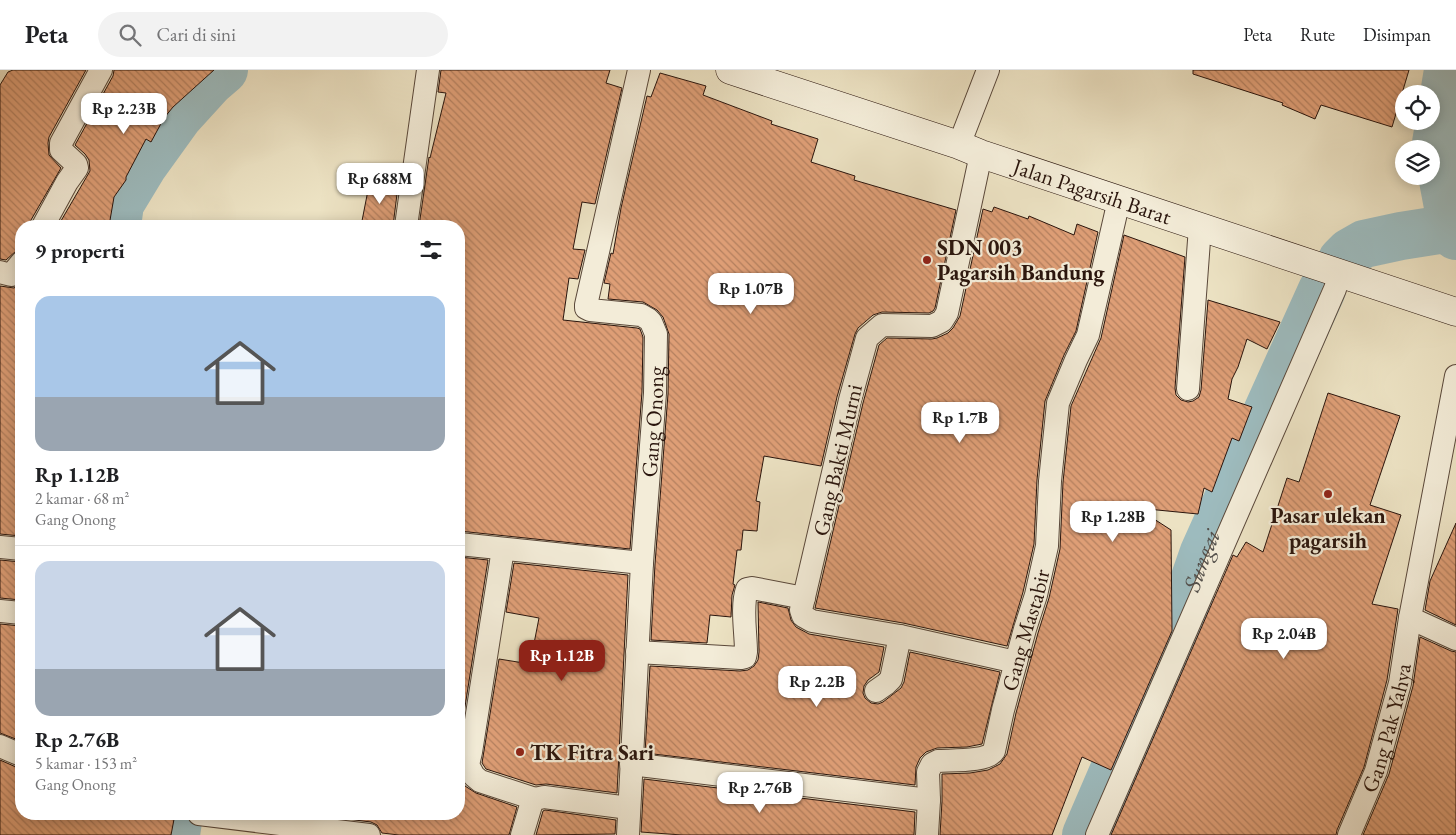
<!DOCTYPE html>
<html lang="id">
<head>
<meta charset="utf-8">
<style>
  body { margin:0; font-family:"EB Garamond",serif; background:#f2f2f2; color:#202124; height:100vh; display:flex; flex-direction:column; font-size:19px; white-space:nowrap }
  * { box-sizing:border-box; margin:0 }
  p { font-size:16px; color:#757577 }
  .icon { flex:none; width:28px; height:28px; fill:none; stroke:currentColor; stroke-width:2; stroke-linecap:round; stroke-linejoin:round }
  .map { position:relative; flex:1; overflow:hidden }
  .side { position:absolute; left:15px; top:150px; width:450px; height:600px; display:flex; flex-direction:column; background:#fff; border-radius:20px; box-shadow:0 2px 12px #0003 }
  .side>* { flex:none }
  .controls { position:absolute; left:1395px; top:15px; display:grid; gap:10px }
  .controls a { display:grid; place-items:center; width:45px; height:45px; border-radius:50%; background:#fff; box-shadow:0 2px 12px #0003; font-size:25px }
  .price { position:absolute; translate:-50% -42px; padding:0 11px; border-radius:10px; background:#fff; color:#222; font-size:16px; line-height:32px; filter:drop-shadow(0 1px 2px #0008) }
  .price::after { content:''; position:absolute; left:50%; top:30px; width:15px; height:11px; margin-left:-8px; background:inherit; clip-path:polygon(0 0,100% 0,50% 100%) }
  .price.on { background:#8f2418; color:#fff }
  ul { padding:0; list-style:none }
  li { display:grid; align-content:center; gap:10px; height:265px; padding:0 20px }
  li+li { border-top:1px solid #e0e0e0 }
  li span { display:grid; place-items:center; height:155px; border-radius:15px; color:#555 }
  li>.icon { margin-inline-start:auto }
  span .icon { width:90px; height:90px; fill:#fffc; stroke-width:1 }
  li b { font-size:21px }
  h2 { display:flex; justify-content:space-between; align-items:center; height:60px; padding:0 20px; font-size:21px }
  header { display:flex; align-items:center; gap:30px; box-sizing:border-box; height:70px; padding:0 25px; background:#fff; border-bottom:1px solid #e0e0e0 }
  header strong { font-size:24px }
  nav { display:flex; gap:28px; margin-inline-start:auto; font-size:18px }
  .search { width:350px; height:45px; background:#f2f2f2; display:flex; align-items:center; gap:12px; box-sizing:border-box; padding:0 18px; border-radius:28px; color:#757577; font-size:19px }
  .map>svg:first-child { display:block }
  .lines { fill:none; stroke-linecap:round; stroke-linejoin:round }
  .river { stroke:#9dbbbe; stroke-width:48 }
  .building { fill:url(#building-back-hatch); stroke:#2a150d }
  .street-casing { stroke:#5a483a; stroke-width:24 }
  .secondary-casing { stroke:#2a150d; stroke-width:29 }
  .street { stroke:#f3ecd8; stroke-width:22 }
  .secondary { stroke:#f3ecd8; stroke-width:28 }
  .poi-dot { fill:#8f2418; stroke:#f3ecd8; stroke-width:2 }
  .labels { text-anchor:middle; stroke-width:4.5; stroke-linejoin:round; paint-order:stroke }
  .street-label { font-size:22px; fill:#2a150d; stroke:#f3ecd8 }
  .poi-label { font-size:22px; font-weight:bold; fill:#2a150d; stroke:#f3ecd8; text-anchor:start }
  .water-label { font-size:24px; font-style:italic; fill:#524f4b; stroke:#f3ecd8 }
</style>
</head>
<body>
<header>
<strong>Peta</strong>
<div class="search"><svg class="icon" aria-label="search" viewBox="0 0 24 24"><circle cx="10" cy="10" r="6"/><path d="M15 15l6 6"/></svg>Cari di sini</div>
<nav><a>Peta</a><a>Rute</a><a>Disimpan</a></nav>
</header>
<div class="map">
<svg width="1456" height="765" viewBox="0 0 1456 765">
  <defs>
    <pattern id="building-back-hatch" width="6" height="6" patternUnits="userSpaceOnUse" patternTransform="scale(1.25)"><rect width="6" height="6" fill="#de9e76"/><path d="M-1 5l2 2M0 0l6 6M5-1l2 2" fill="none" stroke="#b4805f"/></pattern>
  </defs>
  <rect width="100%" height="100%" fill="#ece2c3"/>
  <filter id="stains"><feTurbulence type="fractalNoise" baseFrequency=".004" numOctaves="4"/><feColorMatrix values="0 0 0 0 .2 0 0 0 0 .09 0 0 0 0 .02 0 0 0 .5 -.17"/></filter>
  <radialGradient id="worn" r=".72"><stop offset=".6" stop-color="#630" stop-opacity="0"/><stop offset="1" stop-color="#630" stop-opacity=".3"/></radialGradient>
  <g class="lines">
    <g class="river">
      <polyline points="1448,0 1436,73 1452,158 1456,166"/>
      <polyline points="117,156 120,134 143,96 179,46 210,12 224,0"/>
      <polyline points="1342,190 1350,182 1364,174 1401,166 1452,158"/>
      <polyline points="176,765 179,744"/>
      <path id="s1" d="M1086 765 1188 528 1204 482 1322 220"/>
    </g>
  </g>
  <g class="building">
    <polygon points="13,0 86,0 49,67 48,73 49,85 61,98 31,150 30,156 21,156 21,180 16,181 6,190 0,189 0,15 8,2"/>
    <polygon points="114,0 214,0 173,37 164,48 151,72 146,69 126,107 126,110 114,127 109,156 58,156 90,101 89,90 85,84 75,75 113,6"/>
    <polygon points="441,0 610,0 606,13 622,18 595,134 582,132 573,179 585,180 578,209 569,208 563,250 637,258 640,259 643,267 642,322 630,479 459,461 459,156 419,156 429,87 430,88 446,23 438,22"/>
    <polygon points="1193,0 1409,0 1392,57 1321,35 1315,49 1282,35 1283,33 1193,4"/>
    <polygon points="660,3 706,16 703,25 772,51 771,54 818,69 811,92 855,106 854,110 956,140 935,238 933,241 929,243 882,242 873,245 858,258 855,264 837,327 821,396 764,386 756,431 760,432 757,461 743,460 741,480 737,480 733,514 735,515 732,525 731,547 710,545 707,573 651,570 655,494 668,324 669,264 663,247 657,240 643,232 608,229 610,214 604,213 611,183 613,184 621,138 647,26 651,27"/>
    <polygon points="370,110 398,116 393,156 361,156"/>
    <polygon points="994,137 1028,149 1029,146 1074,165 1077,154 1098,162 1076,261 1064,285 1045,331 1037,410 1034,474 1023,522 1007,576 903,553 815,538 863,333 879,275 887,268 932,269 937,268 948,263 953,258 960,246 983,139 992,142"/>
    <polygon points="1124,165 1185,187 1175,318 1176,325 1181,330 1188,332 1193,331 1199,327 1201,320 1208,230 1280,252 1267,279 1247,269 1238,297 1232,309 1228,329 1252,337 1239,371 1232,368 1212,422 1204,418 1198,444 1137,438 1171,460 1172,561 1111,700 1082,687 1052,765 940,765 942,731 942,704 970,703 988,700 1000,694 1007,684 1016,643 1038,563 1049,528 1060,479 1063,412 1071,336 1101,268"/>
    <polygon points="21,213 21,466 0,464 0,216 14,218"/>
    <polygon points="1328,323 1400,346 1370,435 1401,445 1372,534 1398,539 1387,610 1364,697 1337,760 1336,765 1111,765 1233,485 1237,487 1246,472 1263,482 1287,408 1299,412"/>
    <polygon points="1456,453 1456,555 1425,540 1430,511"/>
    <polygon points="459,487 488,490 459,675"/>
    <polygon points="0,490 21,492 21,530 0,528"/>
    <polygon points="514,493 628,505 617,723 546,714 536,715 486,699 482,693 499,589 530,594 539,548 506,542"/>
    <polygon points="758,532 788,538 791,550 796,557 809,564 884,577 879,602 868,610 864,616 863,623 865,628 871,633 878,634 883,632 901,618 904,612 910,582 1000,602 982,674 967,677 937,678 926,682 920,688 916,697 915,715 645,683 650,596 740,601 748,600 754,596 758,590 759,582"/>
    <polygon points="0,554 21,556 21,671 0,663"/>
    <polygon points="1420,567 1451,581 1456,582 1456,765 1363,765 1389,704 1413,616"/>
    <polygon points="0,690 16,697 21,698 21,744 175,744 171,765 0,765"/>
    <polygon points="459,705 465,716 476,723 517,737 509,765 399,765 382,763 377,755 371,752 339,748 339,744 459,744"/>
    <polygon points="644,709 915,742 914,765 682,765 641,762"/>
    <polygon points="545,740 616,750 615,764 536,765 543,741"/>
  </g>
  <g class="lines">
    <g class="street-casing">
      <g id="street">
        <polyline points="959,75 988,0"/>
        <polyline points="981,84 947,243 942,251 932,256 882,255 867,268 850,330 801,540 803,546 812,551 900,566 1016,592"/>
        <polyline points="43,156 67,112 77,98 76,94 61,80 61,73 101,0"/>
        <polyline points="406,156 428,0"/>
        <polyline points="0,202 11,205 21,193"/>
        <polyline points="1456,306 1410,548 1456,569"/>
        <polyline points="1188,319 1200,157"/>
        <polyline points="459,474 642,493"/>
        <polyline points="0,477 21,479"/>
        <polyline points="503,479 471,682 468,695 474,706 480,711 535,729"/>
        <polyline points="0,541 21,543"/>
        <path d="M637 582 741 588 745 587 746 582C746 563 741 537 747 519L752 518 804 528"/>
        <polyline points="876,621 886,614 891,609 900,566"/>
        <polyline points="0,676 21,685"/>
        <polyline points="631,694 929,730"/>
        <polyline points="199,744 369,765"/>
        <polyline points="522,765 531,735 535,729 544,727 629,738"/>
        <path id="s2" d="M628 765 642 493 655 323 656 264 651 252 648 249 641 245 590 240 586 238V235L639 0"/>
        <path id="s3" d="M927 765 929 730 928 702 932 694 938 691C951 690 988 692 994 681L1003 640 1025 559 1036 525 1047 476 1050 411 1058 333 1076 290 1088 265 1119 130"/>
        <polyline points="1097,765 1335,219 1340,203"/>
        <path id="s4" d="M1349 765 1376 701 1400 613 1410 548"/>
      </g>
    </g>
    <g class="secondary-casing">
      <g id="secondary">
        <path id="s5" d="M730 0 959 75 981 84 1456 242"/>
      </g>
    </g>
    <use href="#street" class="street"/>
    <use href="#secondary" class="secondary"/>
  </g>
  <g class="poi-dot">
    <circle cx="927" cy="190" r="5"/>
    <circle cx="1328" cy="424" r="5"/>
    <circle cx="520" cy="682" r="5"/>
  </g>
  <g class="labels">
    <g class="street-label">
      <text dy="8" stroke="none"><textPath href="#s5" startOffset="382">Jalan Pagarsih Barat</textPath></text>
      <text dy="8" stroke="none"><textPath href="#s2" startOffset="414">Gang Onong</textPath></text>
      <text transform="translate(837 390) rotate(-77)" y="8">Gang Bakti Murni</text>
      <text dy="8" stroke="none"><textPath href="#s3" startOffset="262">Gang Mastabir</textPath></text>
      <text dy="8" stroke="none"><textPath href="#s4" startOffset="114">Gang Pak Yahya</textPath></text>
    </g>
    <g class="poi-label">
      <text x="937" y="185">SDN 003<tspan x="937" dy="25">Pagarsih Bandung</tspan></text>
      <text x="1328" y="453" text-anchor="middle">Pasar ulekan<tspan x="1328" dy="25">pagarsih</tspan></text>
      <text x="530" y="690">TK Fitra Sari</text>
    </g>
    <g class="water-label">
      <text dy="8" stroke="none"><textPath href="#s1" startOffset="298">Sungai</textPath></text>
    </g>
  </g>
  <rect width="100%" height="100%" filter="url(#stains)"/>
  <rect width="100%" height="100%" fill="url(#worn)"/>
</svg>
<div class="controls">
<a><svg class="icon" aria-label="locate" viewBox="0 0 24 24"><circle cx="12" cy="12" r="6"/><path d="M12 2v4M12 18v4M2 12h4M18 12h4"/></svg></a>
<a><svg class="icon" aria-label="layers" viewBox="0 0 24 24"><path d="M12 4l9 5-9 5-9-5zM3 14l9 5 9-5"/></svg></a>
</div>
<b class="price" style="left:124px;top:65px">Rp 2.23B</b>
<b class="price" style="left:380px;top:135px">Rp 688M</b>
<b class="price" style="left:751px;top:245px">Rp 1.07B</b>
<b class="price" style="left:960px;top:374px">Rp 1.7B</b>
<b class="price" style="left:1113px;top:473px">Rp 1.28B</b>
<b class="price" style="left:1284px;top:590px">Rp 2.04B</b>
<b class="price on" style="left:562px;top:612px">Rp 1.12B</b>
<b class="price" style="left:817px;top:638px">Rp 2.2B</b>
<b class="price" style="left:760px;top:744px">Rp 2.76B</b>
<section class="side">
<h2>9 properti<svg class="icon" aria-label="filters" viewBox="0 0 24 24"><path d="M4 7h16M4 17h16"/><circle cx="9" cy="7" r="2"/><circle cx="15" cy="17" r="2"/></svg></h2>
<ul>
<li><span style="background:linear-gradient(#a9c7e8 65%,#9aa5b1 0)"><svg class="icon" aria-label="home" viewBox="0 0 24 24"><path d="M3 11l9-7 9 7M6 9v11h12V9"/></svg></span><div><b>Rp 1.12B</b><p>2 kamar · 68 m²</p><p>Gang Onong</p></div></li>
<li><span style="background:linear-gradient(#c9d6e8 70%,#9aa5b1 0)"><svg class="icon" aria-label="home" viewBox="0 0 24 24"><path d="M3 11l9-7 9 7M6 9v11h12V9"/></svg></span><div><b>Rp 2.76B</b><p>5 kamar · 153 m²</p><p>Gang Onong</p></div></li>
</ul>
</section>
</div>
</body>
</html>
